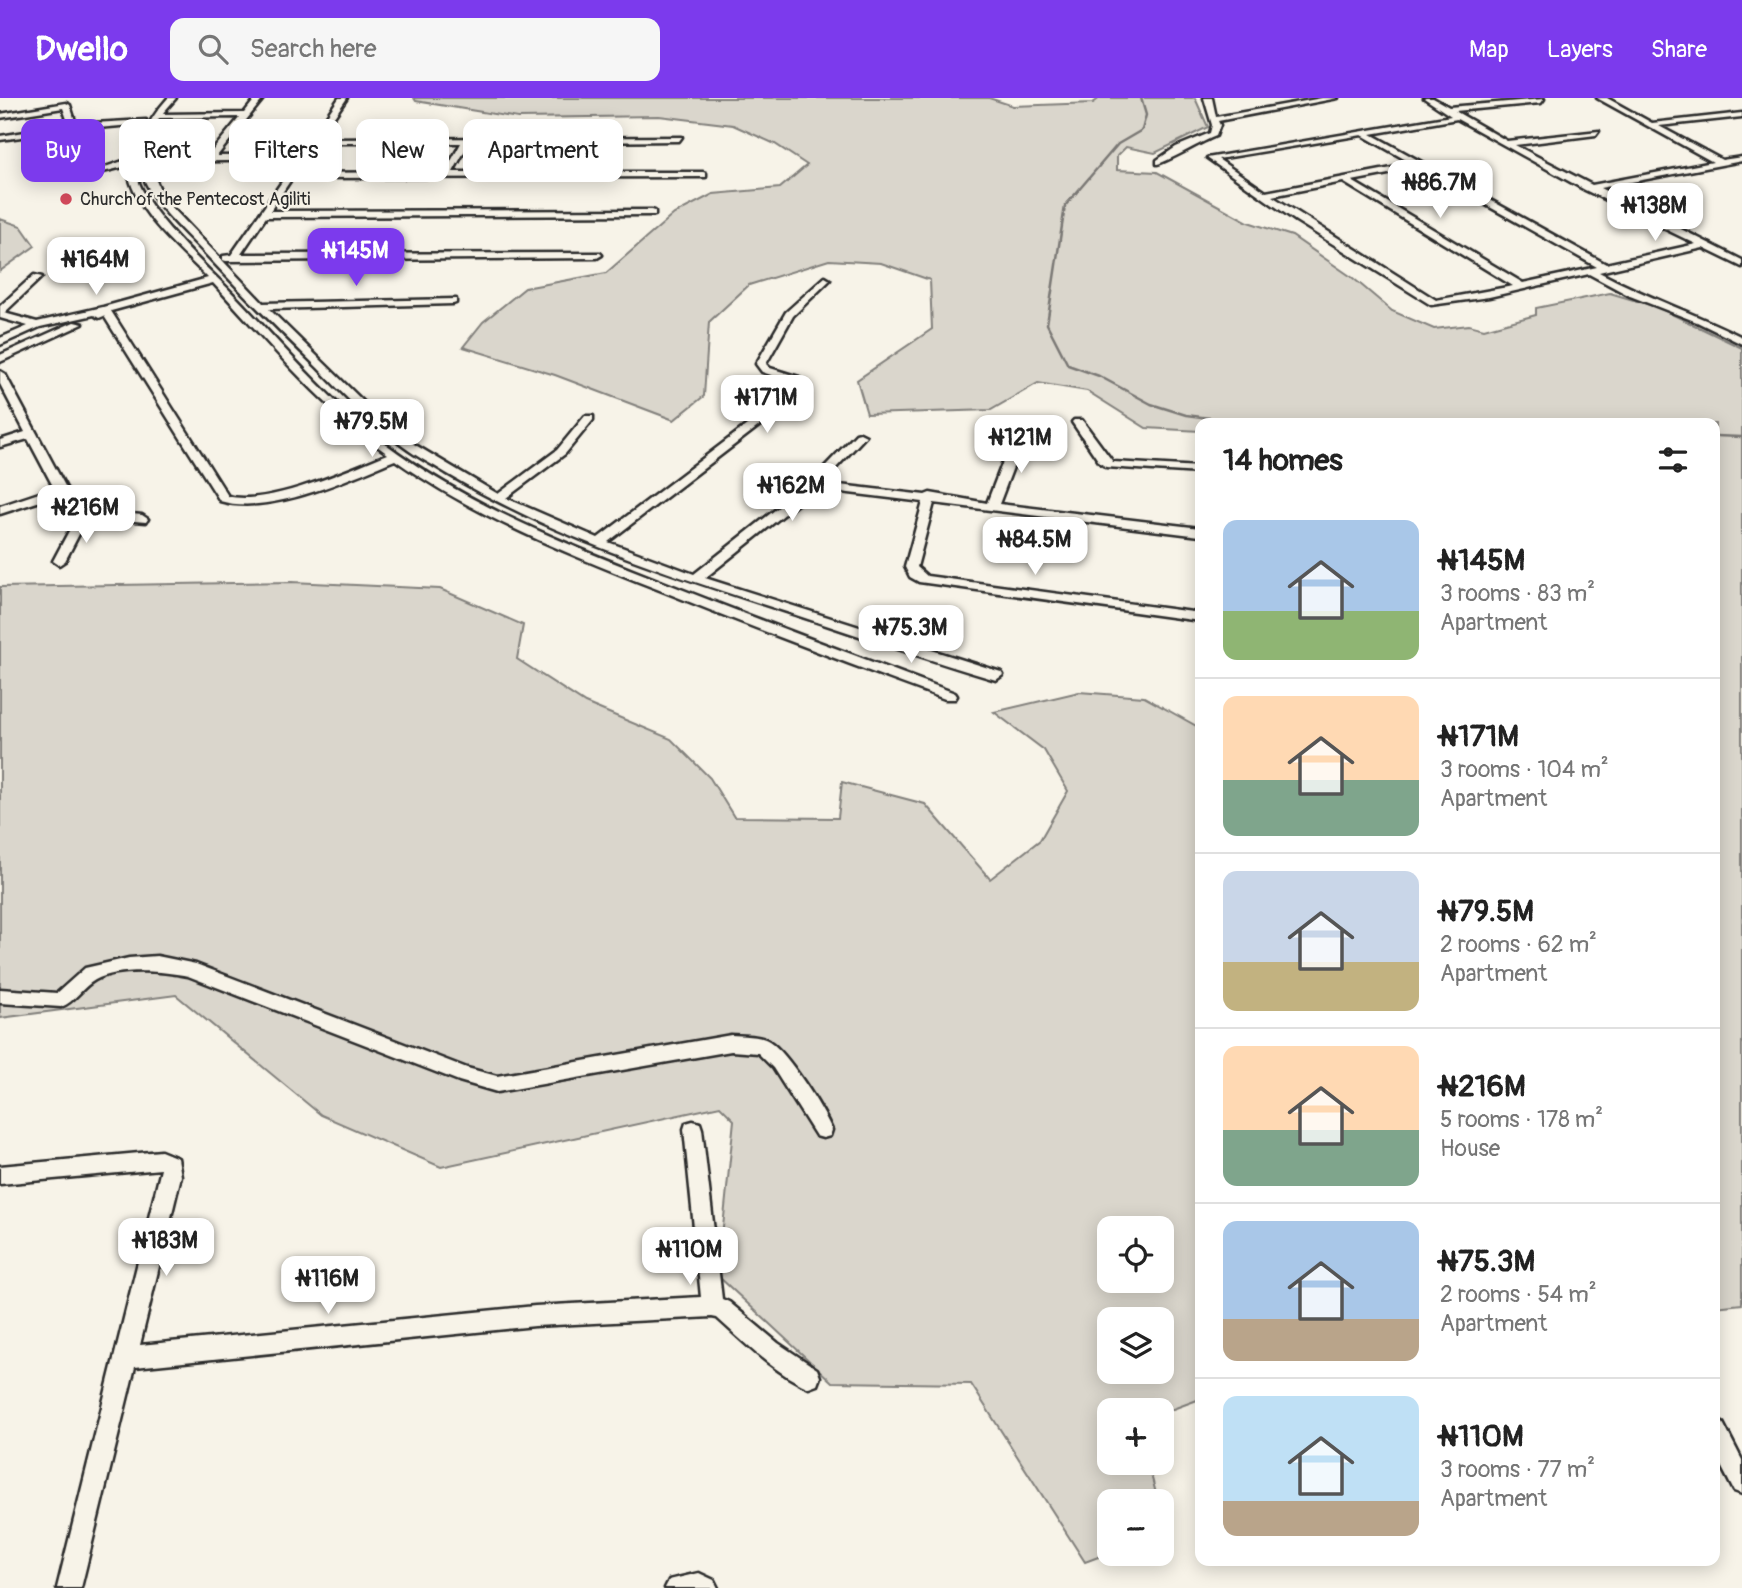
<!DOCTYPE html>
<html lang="en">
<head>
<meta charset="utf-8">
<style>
  body { margin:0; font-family:Pangolin,sans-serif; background:#f6f6f6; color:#222; height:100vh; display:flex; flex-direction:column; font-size:26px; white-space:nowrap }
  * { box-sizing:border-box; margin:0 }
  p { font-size:23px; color:#767676 }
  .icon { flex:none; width:38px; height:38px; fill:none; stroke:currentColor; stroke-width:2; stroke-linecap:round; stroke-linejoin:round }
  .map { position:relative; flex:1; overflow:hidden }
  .details { position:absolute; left:1195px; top:320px; width:525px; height:1148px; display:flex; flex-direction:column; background:#fff; border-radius:14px; box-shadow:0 4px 18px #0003 }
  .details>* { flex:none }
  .guide { position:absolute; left:21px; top:21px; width:665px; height:63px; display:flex; gap:14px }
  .controls { position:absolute; left:1097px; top:1118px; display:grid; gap:14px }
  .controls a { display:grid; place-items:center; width:77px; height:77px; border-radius:14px; background:#fff; box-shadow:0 4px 18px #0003; font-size:35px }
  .price { position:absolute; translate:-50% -60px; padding:0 16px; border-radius:14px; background:#fff; color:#222; font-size:23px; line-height:46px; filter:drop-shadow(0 2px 4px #0008) }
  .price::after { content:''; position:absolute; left:50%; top:42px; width:21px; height:16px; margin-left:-10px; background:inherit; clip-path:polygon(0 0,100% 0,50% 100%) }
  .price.current { background:#7c3aed; color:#fff }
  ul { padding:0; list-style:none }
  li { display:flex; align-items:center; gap:21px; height:175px; padding:0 28px }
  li+li { border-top:2px solid #e0e0e0 }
  li span { display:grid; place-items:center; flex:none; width:196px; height:140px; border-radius:14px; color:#555 }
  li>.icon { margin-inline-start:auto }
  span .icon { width:84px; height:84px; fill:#fffc; stroke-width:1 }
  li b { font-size:30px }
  h2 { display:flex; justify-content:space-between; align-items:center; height:84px; padding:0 28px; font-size:30px }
  .tag { padding:0 24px; border-radius:14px; background:#fff; box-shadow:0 4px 18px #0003; font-size:24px; line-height:63px }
  .tag.current { background:#7c3aed; color:#fff }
  header { display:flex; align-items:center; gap:42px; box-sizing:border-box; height:98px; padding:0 35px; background:#7c3aed; color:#fff }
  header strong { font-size:33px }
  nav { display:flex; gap:38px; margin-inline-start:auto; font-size:24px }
  .search { width:490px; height:63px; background:#f6f6f6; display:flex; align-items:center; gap:18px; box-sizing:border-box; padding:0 24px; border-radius:14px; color:#767676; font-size:26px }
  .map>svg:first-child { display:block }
  .green { fill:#dad6cc; stroke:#82807c; stroke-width:2; fill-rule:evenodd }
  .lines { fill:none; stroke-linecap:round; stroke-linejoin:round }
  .stream { stroke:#7a7874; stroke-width:2.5 }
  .minor-casing { stroke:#2b2b2b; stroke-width:5 }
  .minor { fill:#f7f3e8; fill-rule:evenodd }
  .poi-dot { fill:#d1495b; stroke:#f7f3e8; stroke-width:2.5 }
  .labels { text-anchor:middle; stroke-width:5; stroke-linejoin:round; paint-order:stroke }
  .far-poi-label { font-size:18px; fill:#2b2b2b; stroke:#f7f3e8; text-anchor:start }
</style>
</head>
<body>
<header>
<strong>Dwello</strong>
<div class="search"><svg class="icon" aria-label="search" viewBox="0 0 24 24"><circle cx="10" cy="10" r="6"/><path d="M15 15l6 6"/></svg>Search here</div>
<nav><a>Map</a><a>Layers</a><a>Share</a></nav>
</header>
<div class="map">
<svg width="1742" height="1490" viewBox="0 0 1742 1490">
  <rect width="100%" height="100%" fill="#f7f3e8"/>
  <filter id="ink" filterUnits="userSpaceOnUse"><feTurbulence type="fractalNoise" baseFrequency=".0143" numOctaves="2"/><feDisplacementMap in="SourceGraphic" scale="14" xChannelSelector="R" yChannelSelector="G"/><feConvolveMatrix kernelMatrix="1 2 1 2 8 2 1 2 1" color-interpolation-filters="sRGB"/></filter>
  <g filter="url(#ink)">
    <g class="green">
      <polygon points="414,0 989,0 1013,8 1093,5 1100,0 1195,0 1208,29 1155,55 1126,49 1117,58 1117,72 1157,74 1248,124 1292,138 1353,180 1392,213 1434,231 1469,227 1484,231 1536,217 1536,210 1610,195 1657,209 1742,250 1742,1206 1715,1209 1715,326 1200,326 1200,333 1146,330 1087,293 1038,285 991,312 867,316 857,282 932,231 930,182 881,165 829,162 749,187 709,224 704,298 674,322 555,277 463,249 483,224 525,190 606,175 674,116 713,96 780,90 807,67 775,46 733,27 659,18 518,20 416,3"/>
      <polygon points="0,121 21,128 35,148 0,173"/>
      <path d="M292 484 440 491 523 527 517 561 585 605 671 641 710 680 734 719 838 720 842 684 925 706 990 781 1040 742 1068 693 1044 652 994 614 1079 594 1144 599 1200 630V1301L1162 1315V1312H1110V1365H1148L1158 1403 1110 1404 1109 1455 1085 1464 971 1286 832 1284 718 1178 734 1022 720 1008 441 1069 321 1017 176 897 0 920V489ZM1110 1130H1162V1183H1110ZM1110 1222H1162V1274H1110Z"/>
    </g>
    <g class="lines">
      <g class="stream">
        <polyline points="1141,0 1146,17 1142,32 1118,46 1065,108 1047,226 1068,267 1099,278 1151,306 1186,317 1256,326"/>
        <polyline points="1715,338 1742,339"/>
      </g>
      <g class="minor-casing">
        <g id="minor">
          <path d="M168 0H176L162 16 244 15 256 0H264L217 58 300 57 308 41H311L339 0H347L319 41 682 39 679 43 469 45 453 74H703L706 75V79L292 80 270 113 652 112 655 113V117L266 119 241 156 600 155 602 157 597 160 226 163 223 162V158L231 157 297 62 148 64 164 101 263 205 456 201V205L453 206 269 211 371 311 412 345 498 396 557 352 585 318H593V322L565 356 506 400 598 440 768 311 789 288V283L762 274 756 266 786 214 825 179 830 182 793 218 766 266 770 270 799 279V289L776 315 608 444 694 476 809 385 856 336 860 335 866 338 864 340 822 385 925 397 930 395 987 405 1014 335 1020 332 1026 335 999 406 1200 430V438L934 405 917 469 927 478 1200 515V523L919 484 910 479 905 469 923 404 816 391 705 480 1001 574 1003 577 996 582C927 562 858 537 790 515 672 477 553 439 446 375 432 366 417 359 404 349 372 326 345 298 318 270 282 235 247 200 213 164 162 109 104 71 168 0ZM240 19 208 58 147 59 150 37 159 20ZM316 45H461L445 74 295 75Z"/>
          <path d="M1204 0H1212L1216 19 1322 0H1338L1218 23 1220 27 1216 38C1205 42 1163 66 1157 66V62L1176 49 1210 35 1212 27Z"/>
          <path d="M1424 0H1433L1449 9 1544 1 1541 5 1455 13 1507 43 1599 33 1596 37 1515 47 1592 87 1713 64 1597 0H1607L1652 25 1742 15V19L1659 28 1722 62 1742 59V63L1600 90 1742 162V169L1703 150 1599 174C1645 199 1695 215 1742 239V246L1697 224 1630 198 1589 176 1489 199 1431 207 1296 123 1207 60 1451 18ZM1457 21 1585 92 1696 146 1606 166 1371 36ZM1362 37 1413 66 1266 94 1218 61ZM1420 70 1597 169 1523 185 1352 83ZM1343 84 1513 188 1436 202 1272 98Z"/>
          <path d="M66 5 70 7 76 26 146 22 143 26 64 33 85 71H99L126 62 133 36 140 34C140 45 133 57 135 70 140 112 209 170 238 201 279 244 319 291 364 329 450 400 556 442 658 482 757 521 856 558 955 595L957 598 955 601H945C849 566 752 529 657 491 566 455 476 419 395 362 348 381 270 418 220 403L104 218 99 220 94 217 40 229 0 247V240L28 228 0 220V208L34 177 42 179 4 215 37 224 103 209 208 180C178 149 132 113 127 68L99 75H79L57 34 0 42V38L69 27 63 10 0 20V16ZM213 185C268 244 321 309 388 356 351 371 266 409 228 398L111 213Z"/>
          <polygon points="74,224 83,226 0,264 0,257"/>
          <polygon points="0,273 5,276 66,390 88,412 142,417 148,421 146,424 88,419 65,463 59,467 53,463 78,416 59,397 0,416 0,408 54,390 28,341 0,349 0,342 25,334 0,286"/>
          <polygon points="1074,322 1082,322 1113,364 1200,369 1200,375 1106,369 1100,365 1072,324"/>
          <path d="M157 858 196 866 467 970 497 978 731 937C742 938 759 937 769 943 788 955 823 1011 832 1032L830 1038 823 1040 816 1038 773 970 758 955 731 953 497 994 459 983 188 878C164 873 118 869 95 882 82 889 75 904 61 909L0 905V891L57 895 85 870 129 860Z"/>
          <path d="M693 1023 700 1025 702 1031 722 1201 729 1204 778 1245 817 1271 820 1279 817 1287 809 1290C774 1275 745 1245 717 1220L712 1219 535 1228 135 1269 81 1490H57L161 1071 0 1086V1068L161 1053 178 1060 181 1078 140 1247 535 1208 701 1199 684 1031 686 1025Z"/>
          <polygon points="1715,1322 1723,1325 1742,1362 1742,1396 1734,1393 1715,1356"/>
          <polygon points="699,1475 714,1482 718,1490 665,1490 669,1482"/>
        </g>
      </g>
      <use href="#minor" class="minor"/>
    </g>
  </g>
  <circle class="poi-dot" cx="66" cy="101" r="7"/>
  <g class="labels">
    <g class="far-poi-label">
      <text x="80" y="107">Church of the Pentecost Agiliti</text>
    </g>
  </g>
</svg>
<div class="controls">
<a><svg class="icon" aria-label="locate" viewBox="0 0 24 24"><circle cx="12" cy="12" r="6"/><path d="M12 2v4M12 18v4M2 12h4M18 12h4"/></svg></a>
<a><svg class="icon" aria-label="layers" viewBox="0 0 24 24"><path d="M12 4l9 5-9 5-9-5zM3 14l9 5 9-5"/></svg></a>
<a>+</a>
<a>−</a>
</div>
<b class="price" style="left:1440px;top:122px">₦86.7M</b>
<b class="price" style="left:1655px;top:145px">₦138M</b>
<b class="price current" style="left:356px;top:190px">₦145M</b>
<b class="price" style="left:96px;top:199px">₦164M</b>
<b class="price" style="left:767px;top:337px">₦171M</b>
<b class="price" style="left:372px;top:361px">₦79.5M</b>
<b class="price" style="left:1021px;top:377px">₦121M</b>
<b class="price" style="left:792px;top:425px">₦162M</b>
<b class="price" style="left:86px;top:447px">₦216M</b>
<b class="price" style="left:1035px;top:479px">₦84.5M</b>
<b class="price" style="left:911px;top:567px">₦75.3M</b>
<b class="price" style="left:166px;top:1180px">₦183M</b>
<b class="price" style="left:690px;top:1189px">₦110M</b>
<b class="price" style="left:328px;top:1218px">₦116M</b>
<div class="guide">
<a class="tag current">Buy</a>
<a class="tag">Rent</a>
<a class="tag">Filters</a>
<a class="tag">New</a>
<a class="tag">Apartment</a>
</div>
<section class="details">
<h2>14 homes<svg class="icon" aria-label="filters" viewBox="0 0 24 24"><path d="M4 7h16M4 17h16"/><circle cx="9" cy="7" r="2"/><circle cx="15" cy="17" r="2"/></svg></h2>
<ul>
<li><span style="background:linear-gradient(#a9c7e8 65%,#8fb573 0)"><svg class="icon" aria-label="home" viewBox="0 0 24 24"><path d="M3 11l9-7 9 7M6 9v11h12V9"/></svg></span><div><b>₦145M</b><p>3 rooms · 83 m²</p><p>Apartment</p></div></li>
<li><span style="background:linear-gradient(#ffd9b3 60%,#7fa58c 0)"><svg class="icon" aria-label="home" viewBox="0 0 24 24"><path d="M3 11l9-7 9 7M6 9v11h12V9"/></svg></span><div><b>₦171M</b><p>3 rooms · 104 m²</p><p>Apartment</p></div></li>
<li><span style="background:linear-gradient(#c9d6e8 65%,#c2b280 0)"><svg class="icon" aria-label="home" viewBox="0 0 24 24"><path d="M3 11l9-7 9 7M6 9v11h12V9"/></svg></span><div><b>₦79.5M</b><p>2 rooms · 62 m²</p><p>Apartment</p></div></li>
<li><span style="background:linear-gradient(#ffd9b3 60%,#7fa58c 0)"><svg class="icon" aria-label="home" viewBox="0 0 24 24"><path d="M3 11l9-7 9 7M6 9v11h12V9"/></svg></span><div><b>₦216M</b><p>5 rooms · 178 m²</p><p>House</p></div></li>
<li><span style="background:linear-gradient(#a9c7e8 70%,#b9a48a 0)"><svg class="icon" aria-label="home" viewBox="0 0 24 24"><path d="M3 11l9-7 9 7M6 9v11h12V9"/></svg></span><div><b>₦75.3M</b><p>2 rooms · 54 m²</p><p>Apartment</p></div></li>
<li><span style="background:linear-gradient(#bfe0f5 75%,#b9a48a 0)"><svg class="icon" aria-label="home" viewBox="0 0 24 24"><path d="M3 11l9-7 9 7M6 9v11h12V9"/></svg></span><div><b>₦110M</b><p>3 rooms · 77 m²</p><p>Apartment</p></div></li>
</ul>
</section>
</div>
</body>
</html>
